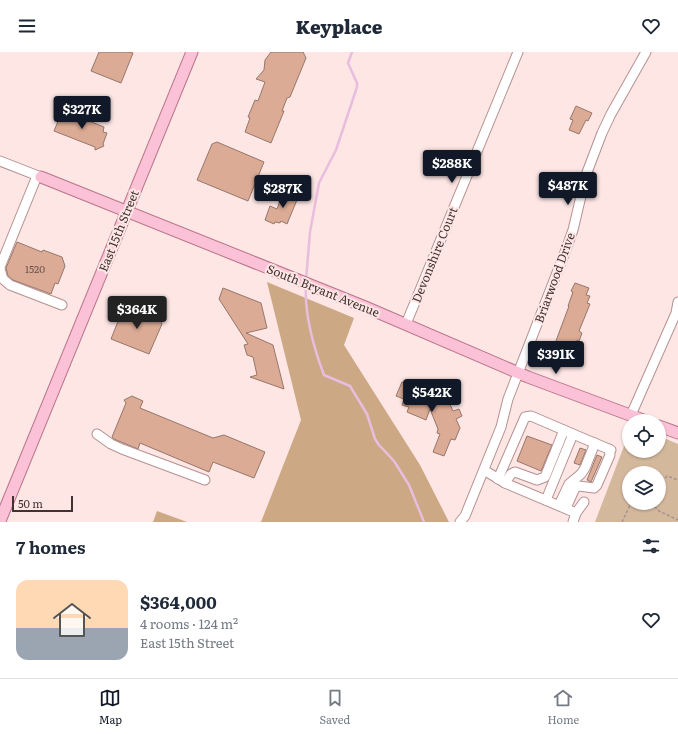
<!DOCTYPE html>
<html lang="en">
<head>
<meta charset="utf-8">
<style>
  body { margin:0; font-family:Literata,serif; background:#f2f2f3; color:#1f2937; height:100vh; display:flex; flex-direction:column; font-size:15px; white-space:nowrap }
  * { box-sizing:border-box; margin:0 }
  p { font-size:13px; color:#747a83 }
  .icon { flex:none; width:22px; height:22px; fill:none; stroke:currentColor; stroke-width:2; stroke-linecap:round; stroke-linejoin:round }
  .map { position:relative; height:470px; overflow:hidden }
  .drawer { display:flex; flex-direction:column; background:#fff; flex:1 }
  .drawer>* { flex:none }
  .tools { position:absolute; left:622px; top:362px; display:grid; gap:8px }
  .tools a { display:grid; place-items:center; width:44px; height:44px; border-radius:50%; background:#fff; box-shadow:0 1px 3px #0004; font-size:20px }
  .scale { position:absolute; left:12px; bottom:10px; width:61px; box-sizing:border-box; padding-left:4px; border:2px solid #423332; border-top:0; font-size:11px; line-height:14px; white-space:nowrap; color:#423332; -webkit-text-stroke:3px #fde6e4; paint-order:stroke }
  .price { position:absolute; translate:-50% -34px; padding:0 9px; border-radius:4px; background:#111827; color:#fff; font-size:13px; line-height:26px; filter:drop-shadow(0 1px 2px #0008) }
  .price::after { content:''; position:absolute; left:50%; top:24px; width:12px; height:9px; margin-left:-6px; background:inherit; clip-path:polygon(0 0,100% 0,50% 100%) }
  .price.on { background:#222; color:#fff }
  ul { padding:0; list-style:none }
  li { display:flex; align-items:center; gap:12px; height:100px; padding:0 16px }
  li span { display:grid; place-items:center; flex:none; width:112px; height:80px; border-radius:12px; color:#555 }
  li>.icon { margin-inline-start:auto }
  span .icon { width:48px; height:48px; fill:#fffc; stroke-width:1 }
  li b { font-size:17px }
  h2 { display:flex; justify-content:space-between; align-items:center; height:48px; padding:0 16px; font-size:17px }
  header { display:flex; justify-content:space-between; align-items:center; height:52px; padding:0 16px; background:#fff; font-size:18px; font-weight:800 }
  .dock { display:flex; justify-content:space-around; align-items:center; height:56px; border-top:1px solid #e0e1e3; background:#fff; font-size:11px; color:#747a83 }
  .dock a { display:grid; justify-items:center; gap:2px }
  .dock .on { color:#111827 }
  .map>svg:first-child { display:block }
  .green { fill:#d3b89c; fill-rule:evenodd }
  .forest { fill:#cca984 }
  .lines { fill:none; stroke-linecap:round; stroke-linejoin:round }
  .stream { stroke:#e8bdde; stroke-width:2.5 }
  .building { fill:#dbab95; stroke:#96776a }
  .minor-casing { stroke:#b59190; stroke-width:11 }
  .major-casing { stroke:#b9748a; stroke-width:13 }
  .path { stroke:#a59291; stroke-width:1.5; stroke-dasharray:3 2; stroke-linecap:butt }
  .minor { stroke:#fff; stroke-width:9 }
  .major { stroke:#fbc1d6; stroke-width:11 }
  .labels { text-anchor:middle; stroke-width:4; stroke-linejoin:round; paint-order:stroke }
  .number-label { font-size:10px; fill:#68514b }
  .street-label { font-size:12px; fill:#423332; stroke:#fde6e4 }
</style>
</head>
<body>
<header><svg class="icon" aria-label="menu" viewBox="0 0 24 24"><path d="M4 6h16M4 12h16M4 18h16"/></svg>Keyplace<svg class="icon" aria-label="heart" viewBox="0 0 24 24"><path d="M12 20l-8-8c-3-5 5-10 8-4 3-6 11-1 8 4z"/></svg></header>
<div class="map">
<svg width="678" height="470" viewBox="0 0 678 470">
  <rect width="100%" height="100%" fill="#fde6e4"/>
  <path class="green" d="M629 381V399H659V384L678 392V470H595ZM629 421H659V451H629Z"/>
  <g class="forest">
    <polygon points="267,230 354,266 344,293 420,413 449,470 261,470 301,368"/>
    <polygon points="157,459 187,470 153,470"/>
  </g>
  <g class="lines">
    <g class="stream">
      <polyline points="306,228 310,180 319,131 336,98 357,35 357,31 348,11 352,0"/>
      <path d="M306 233C304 261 314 297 324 323L350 334 367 362 375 387 379 393 394 409 409 433 424 470"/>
    </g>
  </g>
  <g class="building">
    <polygon points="99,0 129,0 133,1 121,31 91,19"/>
    <polygon points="271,0 303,0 306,6 290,45 287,46 282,59 284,59 271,91 245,80 250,66 248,65 255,48 258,49 265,30 256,27 264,18 265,8"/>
    <polygon points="576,54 592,61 588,69 586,68 579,82 569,78 573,68 570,67"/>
    <polygon points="80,61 90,65 89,69 104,75 103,80 107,81 103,92 104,94 95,98 95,95 54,79 61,62 77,68"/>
    <polygon points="217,90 264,110 248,149 197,128 212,92"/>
    <polygon points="284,138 299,143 287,172 281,169 280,171 275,170 274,172 265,168 270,154 277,157"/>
    <polygon points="17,190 42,200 43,198 62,205 65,214 58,232 55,231 51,242 13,228 8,224 6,216"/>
    <polygon points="575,231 589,236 586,243 590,244 587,251 590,252 579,279 582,281 579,289 577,288 568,312 550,305 569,254 568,254 573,240 571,239"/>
    <polygon points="223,236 261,251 267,276 246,281 273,293 284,337 250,325 257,323 253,305 247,303 244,293 248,292 219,247"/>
    <polygon points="124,254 161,269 162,272 149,302 111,287"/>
    <polygon points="402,330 448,348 453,359 459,357 462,364 456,367 460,376 455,388 451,387 444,404 433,400 440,382 437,381 438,377 430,357 426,368 407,360 409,355 402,353 404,347 396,344"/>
    <polygon points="132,344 143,349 140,356 213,386 224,383 265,400 254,426 213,410 209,420 140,391 138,397 114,387 112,385 126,351 124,348"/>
    <polygon points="527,384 552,393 541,419 517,409"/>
    <polygon points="580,396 586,398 580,413 574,411"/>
    <polygon points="597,403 602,405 591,430 587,428"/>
  </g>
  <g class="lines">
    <g class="minor-casing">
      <g id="minor">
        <polyline points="0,109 41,125"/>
        <polyline points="0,215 37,124"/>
        <polyline points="0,217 3,227 10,233 62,253"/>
        <polyline points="406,272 518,0"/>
        <polyline points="631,363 676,261 678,250"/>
        <polyline points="97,382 111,392 122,397 205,428"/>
        <polyline points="573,382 611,398"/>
        <polyline points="484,418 505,431 576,461 573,470"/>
        <polyline points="498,427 525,365 531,364 573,382 546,448"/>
        <polyline points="505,431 511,422 515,420 537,428 545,425 564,378"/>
        <polyline points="559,453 569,432 581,422 585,416 595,391"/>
        <polyline points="566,456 575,436 579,434 594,436 597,433 610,403 609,397"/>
        <polyline points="576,461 584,450"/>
        <polyline points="460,470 465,464 501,375 508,347 565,200 573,178 586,123 602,81 611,62 646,0"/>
      </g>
    </g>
    <g class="major-casing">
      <g id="major">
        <polyline points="41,125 363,254 528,325 646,369"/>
        <polyline points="659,374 678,381"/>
        <polyline points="0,469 192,0"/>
      </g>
    </g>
    <g class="path">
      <polyline points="659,434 667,424 678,428"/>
      <polyline points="651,451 659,459 678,468"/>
      <polyline points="622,470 631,451"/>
    </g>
    <use href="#minor" class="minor"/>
    <use href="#major" class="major"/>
  </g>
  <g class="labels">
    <g class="number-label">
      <text x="35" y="221">1520</text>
    </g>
    <g class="street-label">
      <text transform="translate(119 179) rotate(-68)" y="4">East 15th Street</text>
      <text transform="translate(435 203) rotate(-68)" y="4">Devonshire Court</text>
      <text transform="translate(555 226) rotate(-70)" y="4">Briarwood Drive</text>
      <text transform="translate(323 239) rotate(22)" y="4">South Bryant Avenue</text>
    </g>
  </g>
</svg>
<div class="tools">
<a><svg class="icon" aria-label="locate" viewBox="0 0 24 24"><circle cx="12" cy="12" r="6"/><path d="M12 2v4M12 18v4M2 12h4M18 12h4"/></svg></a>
<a><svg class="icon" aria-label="layers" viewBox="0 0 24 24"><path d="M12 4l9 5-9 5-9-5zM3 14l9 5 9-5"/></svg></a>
</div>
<div class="scale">50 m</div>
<b class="price" style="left:82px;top:78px">$327K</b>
<b class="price" style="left:452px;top:132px">$288K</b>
<b class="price" style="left:568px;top:154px">$487K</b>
<b class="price" style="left:283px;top:157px">$287K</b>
<b class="price on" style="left:137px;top:278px">$364K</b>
<b class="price" style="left:556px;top:323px">$391K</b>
<b class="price" style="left:432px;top:361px">$542K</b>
</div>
<section class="drawer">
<h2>7 homes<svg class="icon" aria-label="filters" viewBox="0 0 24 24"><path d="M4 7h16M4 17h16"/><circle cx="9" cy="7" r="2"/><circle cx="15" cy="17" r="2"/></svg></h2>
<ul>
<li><span style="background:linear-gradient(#ffd9b3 60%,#9aa5b1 0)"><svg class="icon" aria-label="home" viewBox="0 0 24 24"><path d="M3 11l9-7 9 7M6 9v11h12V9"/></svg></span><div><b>$364,000</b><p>4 rooms · 124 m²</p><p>East 15th Street</p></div><svg class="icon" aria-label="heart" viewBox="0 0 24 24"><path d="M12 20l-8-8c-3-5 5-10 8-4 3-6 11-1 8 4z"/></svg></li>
</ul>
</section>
<nav class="dock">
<a class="on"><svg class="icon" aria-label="map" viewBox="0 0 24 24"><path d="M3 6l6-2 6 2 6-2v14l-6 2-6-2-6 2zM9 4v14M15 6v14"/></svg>Map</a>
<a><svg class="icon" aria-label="saved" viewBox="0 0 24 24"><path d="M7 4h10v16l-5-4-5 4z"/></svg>Saved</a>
<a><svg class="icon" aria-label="home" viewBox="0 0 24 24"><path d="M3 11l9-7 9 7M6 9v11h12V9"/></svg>Home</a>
</nav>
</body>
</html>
